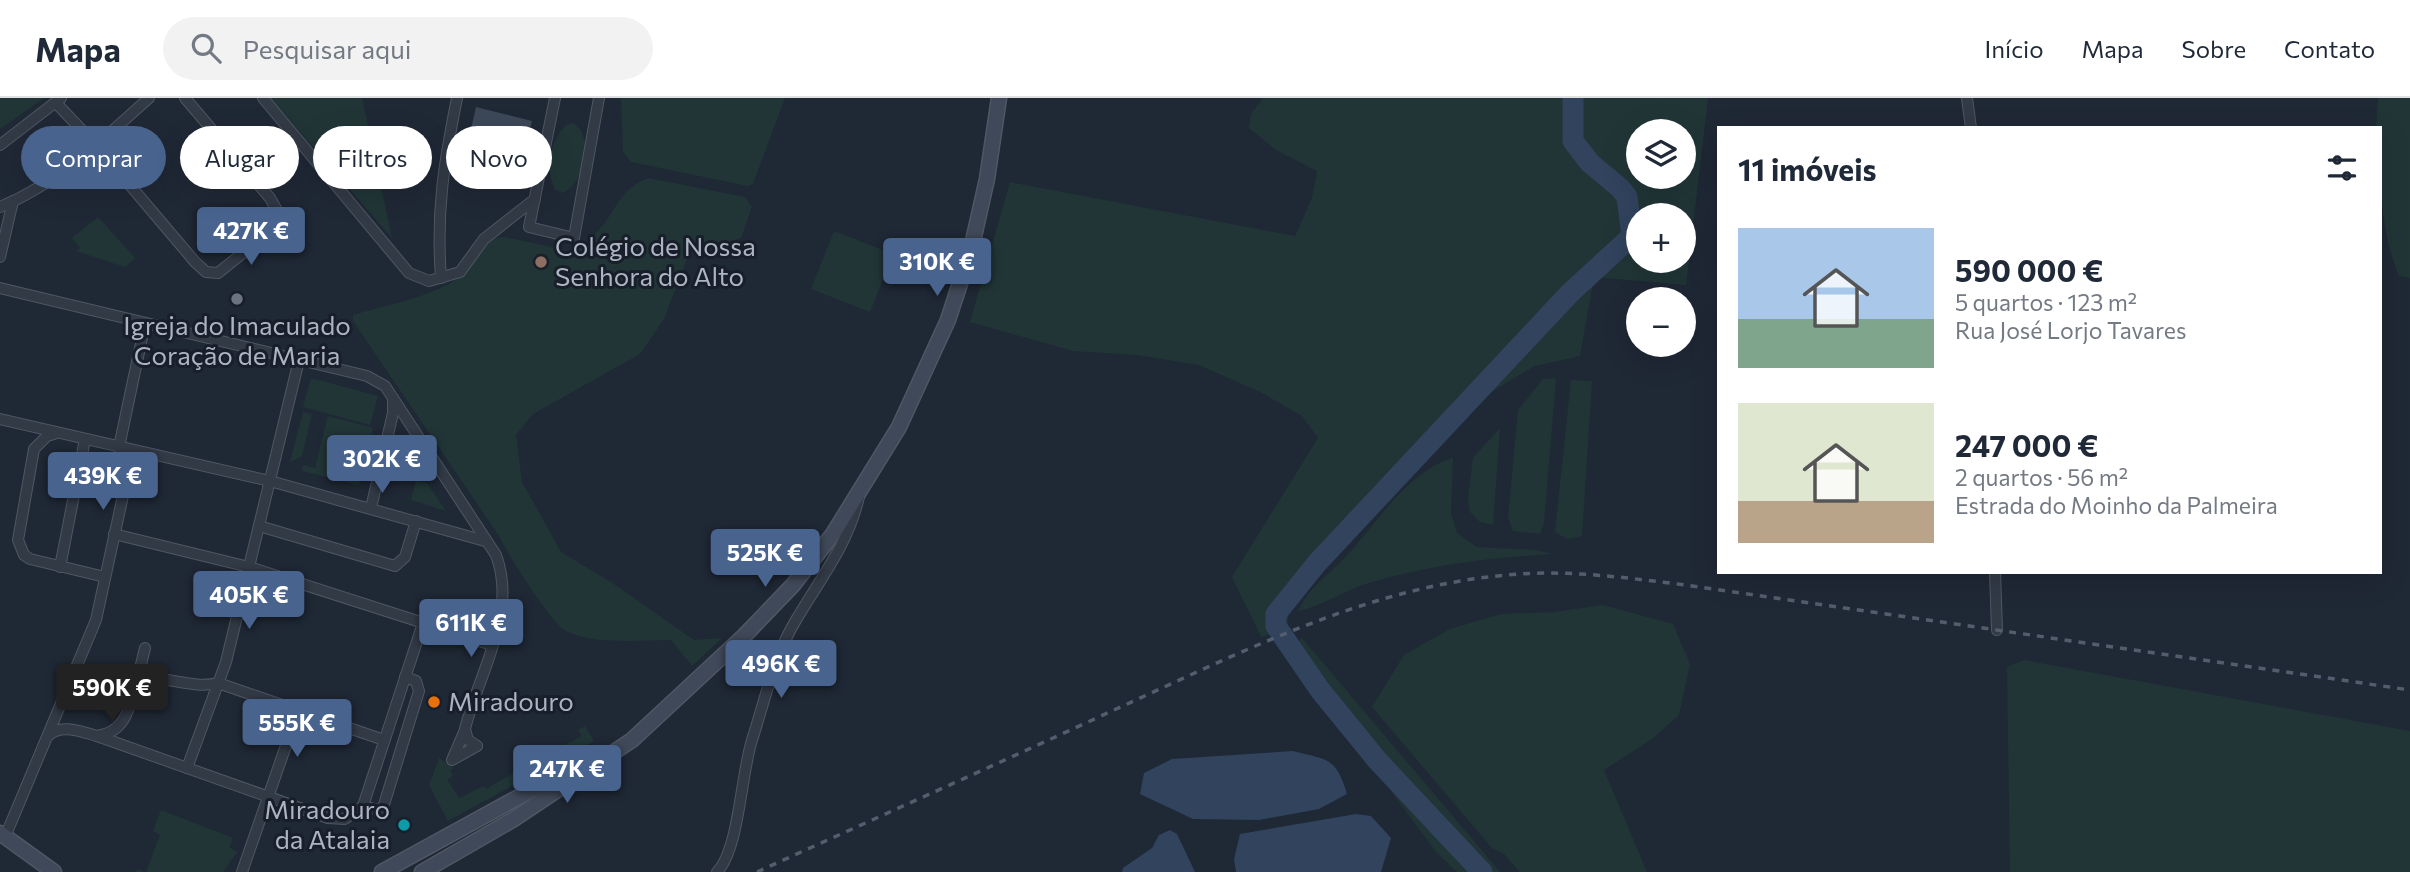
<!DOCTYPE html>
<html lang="pt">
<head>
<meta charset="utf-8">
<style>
  body { margin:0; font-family:Commissioner,sans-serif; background:#f2f2f3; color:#1f2937; height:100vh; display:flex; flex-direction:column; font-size:26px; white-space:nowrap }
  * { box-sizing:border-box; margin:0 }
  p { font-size:23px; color:#747a83 }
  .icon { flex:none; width:38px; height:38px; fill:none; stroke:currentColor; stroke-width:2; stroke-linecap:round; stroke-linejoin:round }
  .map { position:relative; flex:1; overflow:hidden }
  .details { position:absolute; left:1717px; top:28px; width:665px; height:448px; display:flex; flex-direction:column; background:#fff; border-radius:0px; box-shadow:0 7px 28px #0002 }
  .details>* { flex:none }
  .hud { position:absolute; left:21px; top:28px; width:665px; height:63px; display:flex; gap:14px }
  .fabs { position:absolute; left:1626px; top:21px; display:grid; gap:14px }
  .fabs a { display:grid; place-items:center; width:70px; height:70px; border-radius:50%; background:#fff; box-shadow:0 7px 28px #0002; font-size:35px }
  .price { position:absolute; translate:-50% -60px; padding:0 16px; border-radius:7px; background:#48638e; color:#fff; font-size:23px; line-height:46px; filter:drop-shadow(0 2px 4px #0008) }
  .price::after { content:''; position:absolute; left:50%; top:42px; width:21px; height:16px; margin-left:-10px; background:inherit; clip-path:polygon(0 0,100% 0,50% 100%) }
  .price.current { background:#222; color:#fff }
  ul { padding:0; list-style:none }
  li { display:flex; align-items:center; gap:21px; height:175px; padding:0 21px }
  li span { display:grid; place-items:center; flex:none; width:196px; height:140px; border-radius:0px; color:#555 }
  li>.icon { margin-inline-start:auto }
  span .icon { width:84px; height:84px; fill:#fffc; stroke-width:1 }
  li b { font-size:30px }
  h2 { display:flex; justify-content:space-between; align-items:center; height:84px; padding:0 21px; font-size:30px }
  .tag { padding:0 24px; border-radius:32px; background:#fff; box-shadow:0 7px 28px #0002; font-size:24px; line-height:63px }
  .tag.current { background:#48638e; color:#fff }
  header { display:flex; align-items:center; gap:42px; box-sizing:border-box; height:98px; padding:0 35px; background:#fff; border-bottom:2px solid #e0e1e3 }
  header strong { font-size:33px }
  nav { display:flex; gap:38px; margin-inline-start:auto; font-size:24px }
  .search { width:490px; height:63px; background:#f2f2f3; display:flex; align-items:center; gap:18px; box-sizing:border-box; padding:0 24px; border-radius:38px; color:#747a83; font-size:26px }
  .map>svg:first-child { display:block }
  .green { fill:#213537; fill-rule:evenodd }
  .water { fill:#31435d }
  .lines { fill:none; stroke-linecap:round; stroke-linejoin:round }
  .river { stroke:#31435d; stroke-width:21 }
  .building { fill:#3c4858 }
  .street-casing { stroke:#4f5764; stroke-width:12 }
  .secondary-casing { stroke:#4f5764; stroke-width:17 }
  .street { stroke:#323a46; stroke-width:10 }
  .secondary { stroke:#404959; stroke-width:14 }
  .rail { stroke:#545d6d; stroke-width:3.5; stroke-dasharray:7 7; stroke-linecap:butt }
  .education-dot { fill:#8d6e63; stroke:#181f2a; stroke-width:2.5 }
  .worship-dot { fill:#6b7280; stroke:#181f2a; stroke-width:2.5 }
  .food-dot { fill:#e8710a; stroke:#181f2a; stroke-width:2.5 }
  .culture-dot { fill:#0f9aa8; stroke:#181f2a; stroke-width:2.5 }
  .labels { text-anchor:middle; stroke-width:6; stroke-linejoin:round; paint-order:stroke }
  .poi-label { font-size:26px; fill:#acb4c3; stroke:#181f2a; text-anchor:start }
</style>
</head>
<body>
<header>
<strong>Mapa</strong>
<div class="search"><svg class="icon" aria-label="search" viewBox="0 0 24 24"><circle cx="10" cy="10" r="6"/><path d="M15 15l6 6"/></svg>Pesquisar aqui</div>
<nav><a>Início</a><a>Mapa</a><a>Sobre</a><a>Contato</a></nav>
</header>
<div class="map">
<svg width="2410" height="774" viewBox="0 0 2410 774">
  <rect width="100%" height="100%" fill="#1f2835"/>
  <g class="green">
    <polygon points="0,0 44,0 0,31"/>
    <polygon points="271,0 362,0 392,140"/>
    <polygon points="621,0 785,0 753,86 748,88 631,64 623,54"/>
    <path d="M1263 0H1708L1686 187 1594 179 1580 258 1535 268 1493 293 1290 496 1287 533 1261 539 1232 479 1318 340 1302 318 1260 294 1199 267 1137 257 1073 253 970 224 1010 84 1295 138 1312 100 1317 73 1276 52 1249 30 1251 16ZM1638 33H1684V79H1638ZM1638 117H1684V163H1638Z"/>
    <path d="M2378 0H2410V180L2399 178C2379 130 2380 81 2380 30H2376Z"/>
    <path d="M573 25C595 39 585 84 563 95L555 91C544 69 550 44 566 27Z"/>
    <path d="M648 80 745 99 752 109 741 140 690 153 664 221 640 256 533 316 516 337 522 384 561 454 611 484 694 542 722 540 692 568 671 542C638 542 599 547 568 534 552 528 508 456 499 438L353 223V217C389 206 430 200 462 178 478 166 481 139 504 139L575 154C586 144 598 135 606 123 621 102 623 90 648 80Z"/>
    <polygon points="98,119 135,160 125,169 76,153 80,150 72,140"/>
    <polygon points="834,133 893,156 870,214 811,191"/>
    <polygon points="311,280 378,298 370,327 303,309"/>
    <polygon points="1556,280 1544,425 1540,436 1513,433 1508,420 1518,312 1543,281"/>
    <polygon points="1571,282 1592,283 1582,438 1567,441 1555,434"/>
    <polygon points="303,314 312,316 302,358 290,364"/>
    <polygon points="328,318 373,330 359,387 302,373 303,367 315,370"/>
    <polygon points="1500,330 1493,427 1480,424 1470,414 1468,401 1473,360"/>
    <path d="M1453 360 1451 415 1457 435 1477 449 1536 452 1552 456C1489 460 1430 467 1369 485 1344 492 1323 508 1298 513 1310 487 1333 474 1351 453 1380 420 1409 373 1453 360Z"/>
    <polygon points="416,382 427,385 446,413 411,402"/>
    <polygon points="1603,507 1673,526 1690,566 1679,617 1652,641 1604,672 1647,774 1520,774 1504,756 1492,750 1372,609 1404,557 1450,531 1501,516 1554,514"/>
    <polygon points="1302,540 1500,774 1457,774 1436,754 1287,552"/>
    <polygon points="2024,562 2410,633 2410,774 2010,774 2007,569"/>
    <polygon points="585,628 594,643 544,671 539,661 582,638 578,632"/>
    <polygon points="439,660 454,670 450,672 453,678 447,681 459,700 484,688 486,691 522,670 528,679 448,723 429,687"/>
    <polygon points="161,712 233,740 229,749 237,754 223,774 136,774 137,771 146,774 160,737 153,733"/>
  </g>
  <g class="water">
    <path d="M1293 653C1328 662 1336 659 1347 696L1319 711 1259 722 1193 721 1140 696 1144 675 1172 661Z"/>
    <polygon points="1356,716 1371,718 1391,740 1381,774 1236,774 1234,761 1240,736"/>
    <polygon points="1170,732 1177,736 1195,774 1122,774 1123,770 1152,750 1159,737"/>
  </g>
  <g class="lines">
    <polyline class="river" points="1482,774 1377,662 1320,592 1276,528 1276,516 1317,465 1570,195 1632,138 1627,99 1620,90 1590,65 1573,43 1573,0"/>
  </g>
  <polygon class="building" points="476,9 532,23 517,85 464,73 469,49 484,52 488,35 471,31"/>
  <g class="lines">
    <g class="street-casing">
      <g id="street">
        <polyline points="263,0 409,175 429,183 460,174 484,141 535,101"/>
        <polyline points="555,0 529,129 574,140 599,0"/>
        <polyline points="1967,0 1971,30"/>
        <polyline points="56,5 96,47 195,164 206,174 218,175 274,130 279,116 270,100 185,0"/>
        <polyline points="0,47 61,0"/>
        <path d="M0 109C57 86 104 40 149 0"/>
        <polyline points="0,159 13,103"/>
        <path d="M441 180C436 113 444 65 457 0"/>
        <path d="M0 190 367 278 385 288 496 457C518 516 479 574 465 631L468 642 477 648"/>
        <polyline points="0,321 270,383 485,443"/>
        <polyline points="54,336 47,338 34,351 18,442 24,457 30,461 105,479"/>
        <polyline points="371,410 393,315 393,300"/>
        <polyline points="259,428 395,468 405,459 416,423"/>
        <polyline points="114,436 249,469 492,547"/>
        <polyline points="60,469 85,341"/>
        <polyline points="1995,474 1997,532"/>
        <polyline points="137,583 145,550"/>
        <polyline points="465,632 452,662 477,648"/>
        <path d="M48 638C61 625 82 634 97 638L328 720 345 721 363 708 423 525"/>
        <path d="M97 638C127 634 130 607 137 583 159 574 190 592 218 585L384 642"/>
        <polyline points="187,670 226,564 299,262"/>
        <polyline points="363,708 382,713 419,593 416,583 405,579"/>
        <polyline points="5,739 96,522 129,370 119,349 145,226"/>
        <polyline points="242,774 298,613"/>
        <path d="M717 774C739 752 741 676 752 642 765 602 774 558 796 522 820 481 848 447 859 399"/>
      </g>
    </g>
    <g class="secondary-casing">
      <g id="secondary">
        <polyline points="0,735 54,774"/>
        <polyline points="382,774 588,661"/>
        <polyline points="422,774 514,721 632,642 744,538 793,487 833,436 899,329 948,222 971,152 987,81 999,0"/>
      </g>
    </g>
    <use href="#street" class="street"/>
    <use href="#secondary" class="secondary"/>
    <path class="rail" d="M757 774C876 720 995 667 1114 612 1240 555 1367 489 1507 477 1567 471 1627 480 1686 487L2410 592"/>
  </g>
  <circle class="education-dot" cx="541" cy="164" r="7"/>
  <circle class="worship-dot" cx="237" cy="201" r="7"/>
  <circle class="food-dot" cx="434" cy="604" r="7"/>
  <circle class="culture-dot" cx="404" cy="727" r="7"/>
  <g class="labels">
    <g class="poi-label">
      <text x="555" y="158">Colégio de Nossa<tspan x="555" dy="30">Senhora do Alto</tspan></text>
      <text x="237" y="237" text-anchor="middle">Igreja do Imaculado<tspan x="237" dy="30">Coração de Maria</tspan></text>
      <text x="448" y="613">Miradouro</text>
      <text x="390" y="721" text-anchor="end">Miradouro<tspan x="390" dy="30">da Atalaia</tspan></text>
    </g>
  </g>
</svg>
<div class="fabs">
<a><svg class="icon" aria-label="layers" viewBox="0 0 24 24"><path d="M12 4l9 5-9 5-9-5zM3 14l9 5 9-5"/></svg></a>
<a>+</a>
<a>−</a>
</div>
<b class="price" style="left:251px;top:169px">427K €</b>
<b class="price" style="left:937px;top:200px">310K €</b>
<b class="price" style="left:382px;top:397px">302K €</b>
<b class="price" style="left:103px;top:414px">439K €</b>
<b class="price" style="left:765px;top:491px">525K €</b>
<b class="price" style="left:249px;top:533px">405K €</b>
<b class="price" style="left:471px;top:561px">611K €</b>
<b class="price" style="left:781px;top:602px">496K €</b>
<b class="price current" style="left:112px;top:626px">590K €</b>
<b class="price" style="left:297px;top:661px">555K €</b>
<b class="price" style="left:567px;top:707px">247K €</b>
<div class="hud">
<a class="tag current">Comprar</a>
<a class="tag">Alugar</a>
<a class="tag">Filtros</a>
<a class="tag">Novo</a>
</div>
<section class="details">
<h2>11 imóveis<svg class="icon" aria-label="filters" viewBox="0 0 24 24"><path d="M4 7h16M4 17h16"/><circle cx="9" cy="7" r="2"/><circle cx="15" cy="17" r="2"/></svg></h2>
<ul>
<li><span style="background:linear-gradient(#a9c7e8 65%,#7fa58c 0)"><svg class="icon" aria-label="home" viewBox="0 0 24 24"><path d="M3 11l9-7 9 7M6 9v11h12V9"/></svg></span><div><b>590 000 €</b><p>5 quartos · 123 m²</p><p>Rua José Lorjo Tavares</p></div></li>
<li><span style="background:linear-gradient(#dfe7d0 70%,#b9a48a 0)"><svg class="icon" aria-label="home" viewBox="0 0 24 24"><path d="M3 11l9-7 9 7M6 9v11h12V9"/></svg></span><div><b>247 000 €</b><p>2 quartos · 56 m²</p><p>Estrada do Moinho da Palmeira</p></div></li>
</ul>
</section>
</div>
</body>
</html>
